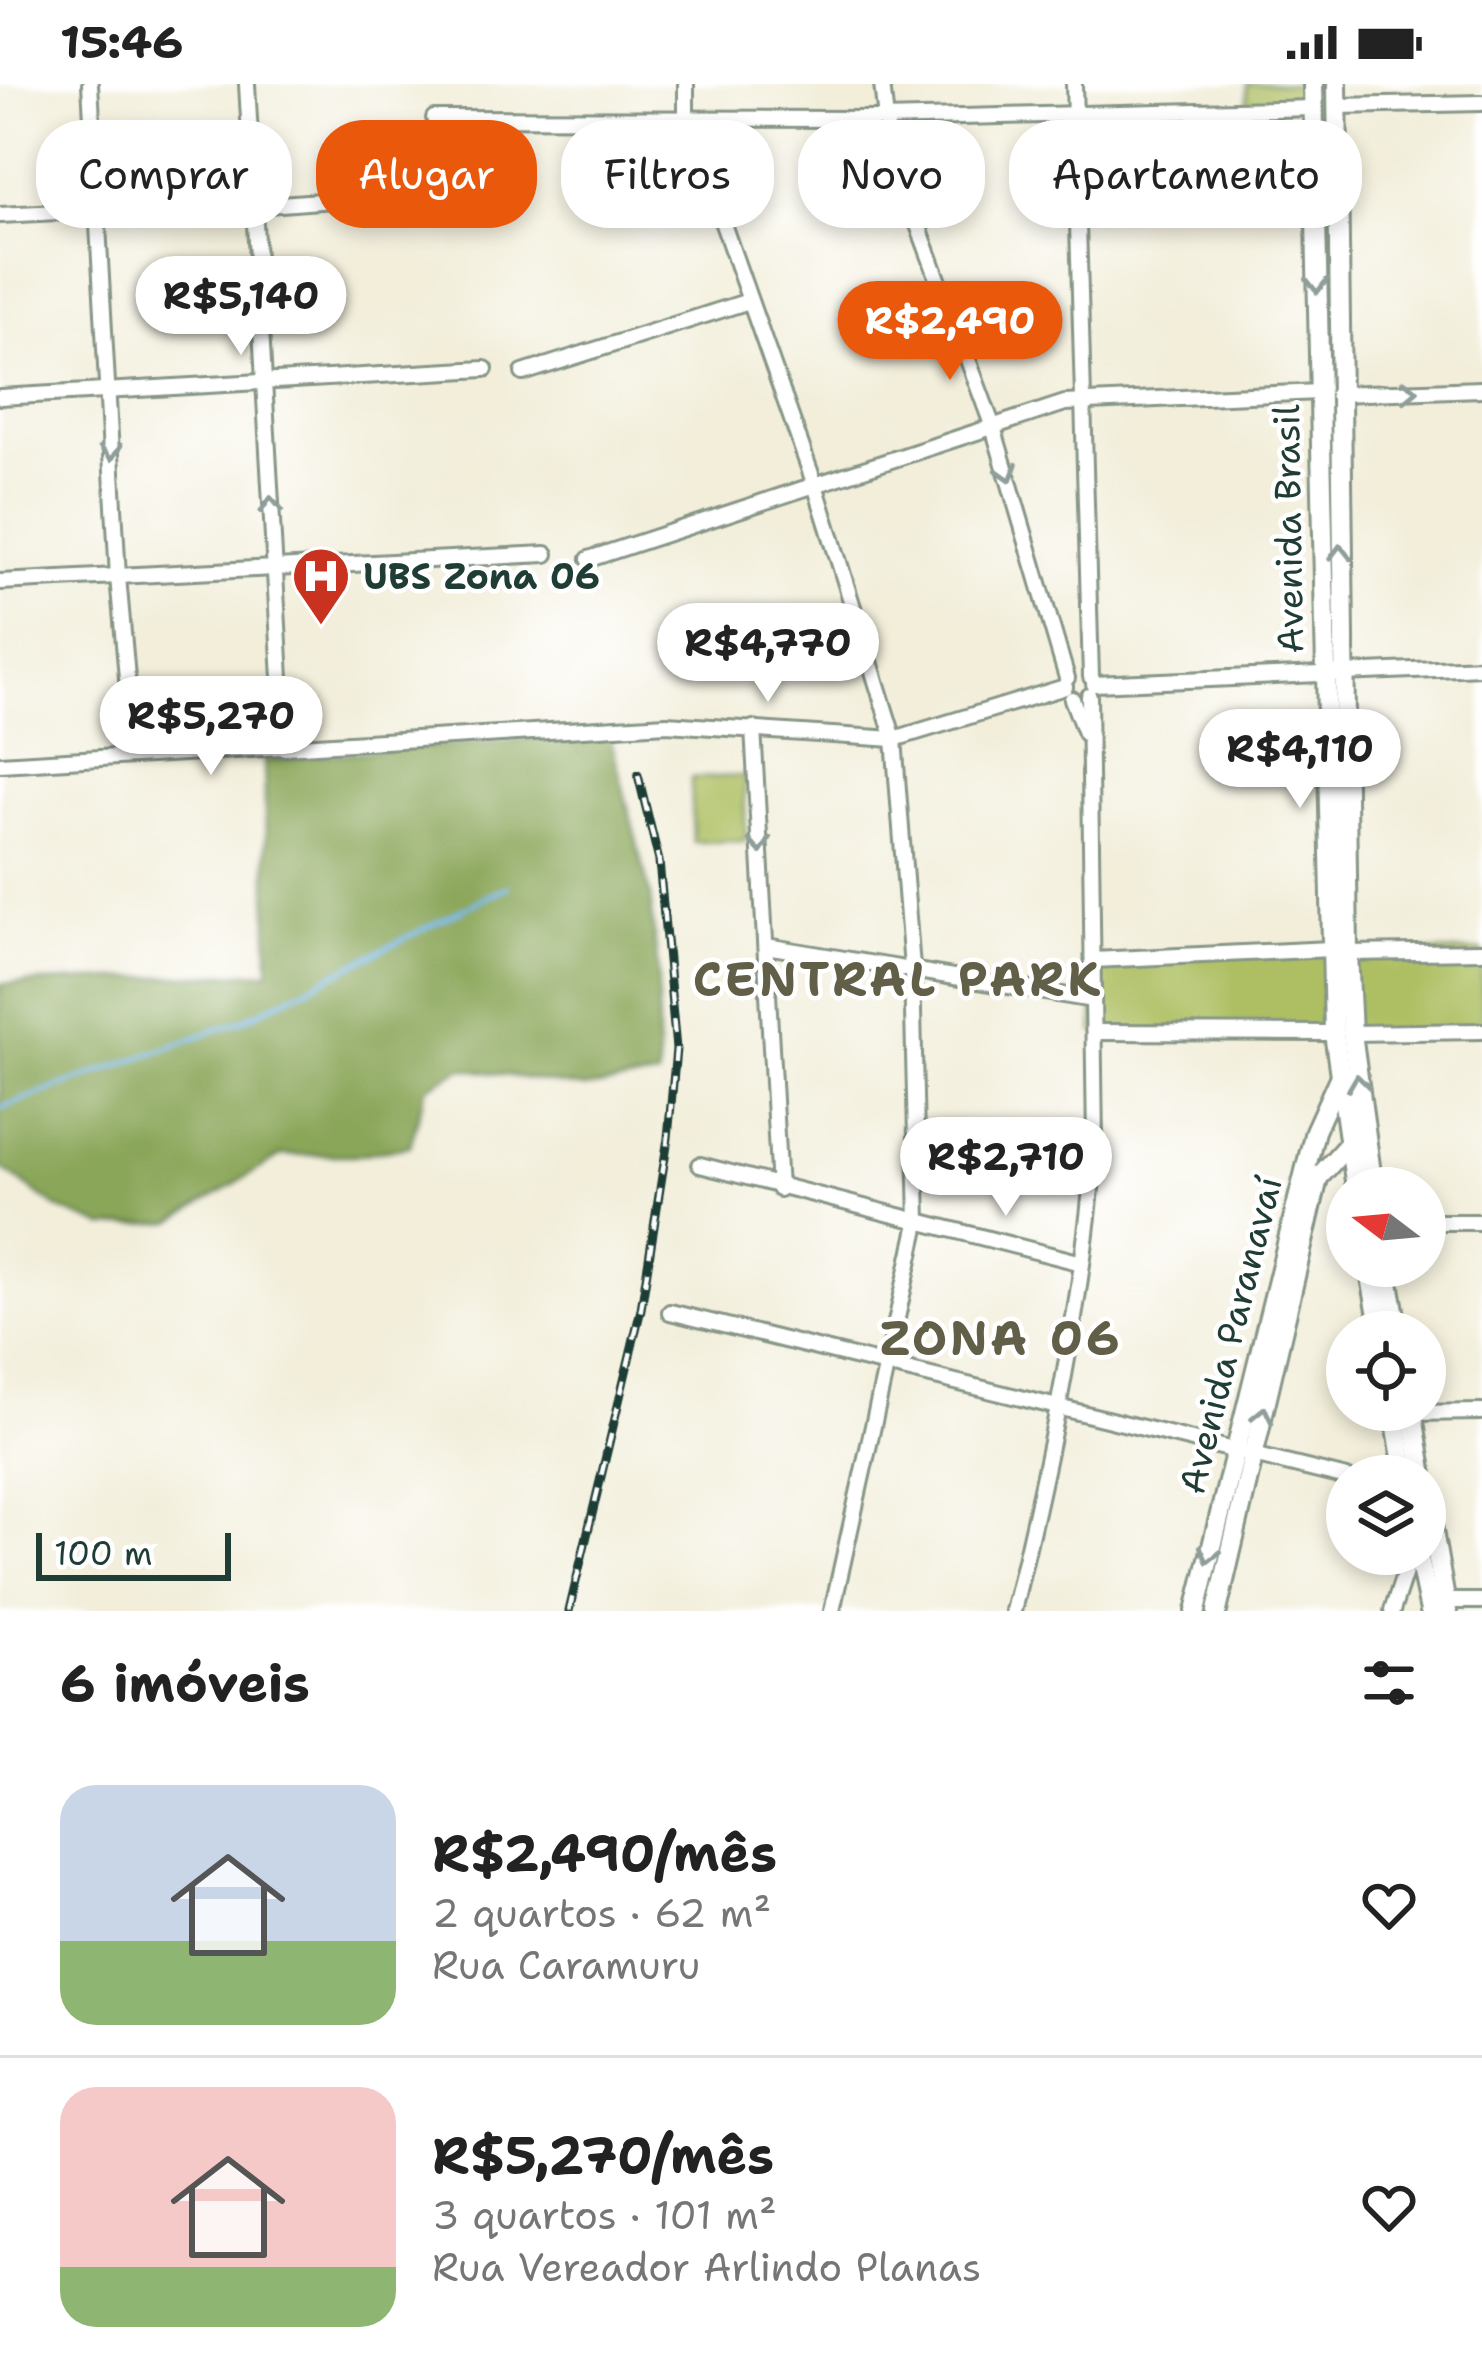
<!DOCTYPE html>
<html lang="pt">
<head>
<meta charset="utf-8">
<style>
  body { margin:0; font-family:"Shantell Sans",sans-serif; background:#f2f2f2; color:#222; height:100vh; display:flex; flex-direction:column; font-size:45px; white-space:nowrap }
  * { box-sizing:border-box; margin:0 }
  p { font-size:39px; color:#767676 }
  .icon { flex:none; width:66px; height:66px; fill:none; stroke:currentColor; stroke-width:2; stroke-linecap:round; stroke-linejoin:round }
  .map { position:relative; height:1527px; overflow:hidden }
  .side { display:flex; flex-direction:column; background:#fff; flex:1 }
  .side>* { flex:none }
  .banner { position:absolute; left:36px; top:36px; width:1410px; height:108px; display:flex; gap:24px }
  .needle { width:78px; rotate:286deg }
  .controls { position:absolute; left:1326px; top:1083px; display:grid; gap:24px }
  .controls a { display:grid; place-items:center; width:120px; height:120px; border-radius:50%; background:#fff; box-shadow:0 6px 18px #0003; font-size:60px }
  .scale { position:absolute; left:36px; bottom:30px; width:195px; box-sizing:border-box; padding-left:12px; border:6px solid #1f3d34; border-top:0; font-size:33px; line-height:42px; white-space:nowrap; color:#1f3d34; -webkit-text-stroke:9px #fff; paint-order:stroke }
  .price { position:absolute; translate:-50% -102px; padding:0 27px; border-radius:42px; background:#fff; color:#222; font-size:39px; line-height:78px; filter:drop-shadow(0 3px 6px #0008) }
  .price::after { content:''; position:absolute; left:50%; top:72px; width:36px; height:27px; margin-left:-18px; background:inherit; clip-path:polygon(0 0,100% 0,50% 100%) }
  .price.current { background:#ea580c; color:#fff }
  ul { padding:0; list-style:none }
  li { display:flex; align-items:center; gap:36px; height:300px; padding:0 60px }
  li+li { border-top:3px solid #e0e0e0 }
  li span { display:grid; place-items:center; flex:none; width:336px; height:240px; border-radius:36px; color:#555 }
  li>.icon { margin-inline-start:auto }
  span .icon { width:144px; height:144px; fill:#fffc; stroke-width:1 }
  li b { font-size:51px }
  h2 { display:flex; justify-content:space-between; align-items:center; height:144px; padding:0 60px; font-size:51px }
  .pill { padding:0 42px; border-radius:48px; background:#fff; box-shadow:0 6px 18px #0003; font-size:42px; line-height:108px }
  .pill.current { background:#ea580c; color:#fff }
  .status { display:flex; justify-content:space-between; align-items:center; height:84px; padding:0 60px; background:#fff; direction:ltr }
  .status svg { height:33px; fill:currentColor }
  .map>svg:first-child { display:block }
  .green { fill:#adbf62; stroke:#667e4b; stroke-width:3 }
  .forest { fill:#8aa658; stroke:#547246; stroke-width:3 }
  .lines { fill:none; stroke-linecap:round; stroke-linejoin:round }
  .stream { stroke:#75b9eb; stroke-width:4.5 }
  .minor-casing { stroke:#889687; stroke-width:20 }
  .major-casing { stroke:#889687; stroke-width:24 }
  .minor { stroke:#fff; stroke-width:14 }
  .major { stroke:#fff; stroke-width:18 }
  .rail-casing { stroke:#1f3d34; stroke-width:9 }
  .rail { stroke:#fff; stroke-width:4.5; stroke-dasharray:14; stroke-linecap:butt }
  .oneway { stroke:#8f9e9a }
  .labels { text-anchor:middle; stroke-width:9; stroke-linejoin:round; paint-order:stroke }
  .street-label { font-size:36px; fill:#1f3d34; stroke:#fff }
  .poi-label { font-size:36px; font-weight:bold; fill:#1f3d34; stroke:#fff; text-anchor:start }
  .district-label { font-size:48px; font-weight:bold; letter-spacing:3px; fill:#625f48; stroke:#fff }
</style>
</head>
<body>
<div class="status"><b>15:46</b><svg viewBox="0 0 49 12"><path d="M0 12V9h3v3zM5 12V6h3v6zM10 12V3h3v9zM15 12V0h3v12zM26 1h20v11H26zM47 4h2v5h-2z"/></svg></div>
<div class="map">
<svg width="1482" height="1527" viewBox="0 0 1482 1527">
  <rect width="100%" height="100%" fill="#fff"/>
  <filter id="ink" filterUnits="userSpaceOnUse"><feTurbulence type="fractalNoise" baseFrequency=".00833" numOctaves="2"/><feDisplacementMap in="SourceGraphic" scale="24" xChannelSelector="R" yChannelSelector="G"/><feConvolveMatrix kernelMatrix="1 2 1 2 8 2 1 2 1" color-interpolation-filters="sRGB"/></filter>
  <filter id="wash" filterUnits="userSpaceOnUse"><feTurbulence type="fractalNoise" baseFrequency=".004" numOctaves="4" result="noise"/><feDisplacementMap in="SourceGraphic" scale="48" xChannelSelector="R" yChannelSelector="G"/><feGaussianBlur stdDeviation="2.7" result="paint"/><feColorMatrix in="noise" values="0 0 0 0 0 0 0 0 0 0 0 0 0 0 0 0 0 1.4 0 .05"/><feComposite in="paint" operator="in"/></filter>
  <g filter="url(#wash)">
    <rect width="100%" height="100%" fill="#f2eeda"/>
    <g class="green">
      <polygon points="1247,0 1309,0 1309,22 1247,23"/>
      <polygon points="744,692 746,757 693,758 691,694"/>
      <polygon points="1331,865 1334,949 1094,948 1093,876"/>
      <polygon points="1482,867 1482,947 1352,949 1348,869"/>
    </g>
    <polygon class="forest" points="609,648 650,810 658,889 658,993 585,1004 462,984 426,1004 410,1062 357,1071 282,1071 172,1138 105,1143 59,1125 0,1083 0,900 269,888 264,676"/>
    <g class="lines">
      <polyline class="stream" points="0,1024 241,937 507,803"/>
    </g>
  </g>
  <g filter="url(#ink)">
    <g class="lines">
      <g class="minor-casing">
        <g id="minor">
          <polyline points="90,0 118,493 134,672"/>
          <polyline points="247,0 285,664"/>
          <polyline points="686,0 686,35 816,404 894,655 912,884 918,1139 832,1527"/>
          <polyline points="882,0 889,63 993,343 1067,594"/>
          <polyline points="1074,0 1091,593"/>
          <polyline points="1337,22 1482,19"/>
          <polyline points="434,34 883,35 1313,24"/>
          <polyline points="254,122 426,109"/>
          <polyline points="0,131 97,126"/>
          <polyline points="523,289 749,217"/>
          <polyline points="1337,310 1482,305"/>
          <polyline points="0,313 485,285"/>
          <polyline points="589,475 1065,319 1319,308"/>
          <polyline points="0,498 546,470"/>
          <polyline points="1094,600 1482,583"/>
          <polyline points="1072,615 1085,649"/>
          <polyline points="753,644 779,1105"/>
          <polyline points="0,680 667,640 894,655 1065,603"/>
          <polyline points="766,862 1093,916"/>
          <polyline points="1348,869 1482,867"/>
          <polyline points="1093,876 1331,865"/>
          <polyline points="1094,948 1334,949"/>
          <polyline points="1352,949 1482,947"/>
          <polyline points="700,1081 1082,1179"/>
          <polyline points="1425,1138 1482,1138"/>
          <polyline points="670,1228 1347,1394"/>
          <polyline points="1412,1329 1482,1328"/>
          <polyline points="1446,1517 1482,1517"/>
          <path d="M1013 1527C1050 1372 1083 1219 1095 1060L1089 612"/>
          <polyline points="1392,1527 1411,1470"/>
        </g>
      </g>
      <g class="major-casing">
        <g id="major">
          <polyline points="1313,0 1334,949 1356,1104"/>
          <polyline points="1337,0 1348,869 1352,949 1373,1104"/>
          <polyline points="1369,1182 1381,1248"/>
          <polyline points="1386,1182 1398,1248"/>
          <polyline points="1394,1326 1405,1392"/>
          <polyline points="1412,1326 1423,1392"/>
          <polyline points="1425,1401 1447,1527"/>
          <polyline points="1418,1470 1430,1527"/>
          <polyline points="1196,1527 1315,1047 1339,994"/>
          <polyline points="1217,1527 1318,1094 1354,1054"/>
        </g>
      </g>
      <use href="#minor" class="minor"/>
      <use href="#major" class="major"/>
      <g class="rail-casing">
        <polyline id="rail" points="569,1527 641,1225 668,1054 676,965 659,777 638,691"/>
      </g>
      <use href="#rail" class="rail"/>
    </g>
    <defs><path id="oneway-chevron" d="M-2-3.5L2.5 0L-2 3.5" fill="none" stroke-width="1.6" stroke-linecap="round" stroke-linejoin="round" transform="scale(3)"/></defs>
    <g class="oneway">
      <use href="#oneway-chevron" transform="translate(1317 201) rotate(89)"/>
      <use href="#oneway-chevron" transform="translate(1410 307) rotate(-2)"/>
      <use href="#oneway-chevron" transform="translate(111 368) rotate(86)"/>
      <use href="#oneway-chevron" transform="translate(1008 389) rotate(73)"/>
      <use href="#oneway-chevron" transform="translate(271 421) rotate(-93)"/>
      <use href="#oneway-chevron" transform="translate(1340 469) rotate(-91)"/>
      <use href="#oneway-chevron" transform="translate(760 761) rotate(86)"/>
      <use href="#oneway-chevron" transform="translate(1358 999) rotate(-98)"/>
      <use href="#oneway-chevron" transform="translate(1263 1331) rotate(-77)"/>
      <use href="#oneway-chevron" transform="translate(1209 1471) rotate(104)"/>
    </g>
  </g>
  <defs>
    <g id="hospital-pin" transform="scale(3)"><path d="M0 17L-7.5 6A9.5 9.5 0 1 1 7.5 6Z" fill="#c8321e" stroke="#fff"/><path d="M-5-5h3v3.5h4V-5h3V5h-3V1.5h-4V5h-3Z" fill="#fff"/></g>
  </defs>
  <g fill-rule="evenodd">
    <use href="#hospital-pin" x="321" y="492"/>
  </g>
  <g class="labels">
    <g class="street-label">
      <text transform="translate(1288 445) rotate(-91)" y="13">Avenida Brasil</text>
      <text transform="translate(1230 1251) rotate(-76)" y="13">Avenida Paranavaí</text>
    </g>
    <g class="poi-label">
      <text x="363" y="505">UBS Zona 06</text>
    </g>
    <g class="district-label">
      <text x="898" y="912">CENTRAL PARK</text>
      <text x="1001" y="1271">ZONA 06</text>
    </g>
  </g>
</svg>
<div class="controls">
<a><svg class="needle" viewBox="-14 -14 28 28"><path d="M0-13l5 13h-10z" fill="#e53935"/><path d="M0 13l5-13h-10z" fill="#767676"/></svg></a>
<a><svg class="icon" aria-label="locate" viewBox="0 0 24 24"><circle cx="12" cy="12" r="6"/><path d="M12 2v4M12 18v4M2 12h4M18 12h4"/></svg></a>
<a><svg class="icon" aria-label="layers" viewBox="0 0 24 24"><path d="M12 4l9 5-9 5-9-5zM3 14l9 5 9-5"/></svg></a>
</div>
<div class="scale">100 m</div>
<b class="price" style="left:241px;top:274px">R$5,140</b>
<b class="price current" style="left:950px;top:299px">R$2,490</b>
<b class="price" style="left:768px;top:621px">R$4,770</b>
<b class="price" style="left:211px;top:694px">R$5,270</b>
<b class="price" style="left:1300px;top:727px">R$4,110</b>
<b class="price" style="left:1006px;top:1135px">R$2,710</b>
<div class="banner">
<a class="pill">Comprar</a>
<a class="pill current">Alugar</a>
<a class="pill">Filtros</a>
<a class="pill">Novo</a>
<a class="pill">Apartamento</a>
</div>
</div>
<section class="side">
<h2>6 imóveis<svg class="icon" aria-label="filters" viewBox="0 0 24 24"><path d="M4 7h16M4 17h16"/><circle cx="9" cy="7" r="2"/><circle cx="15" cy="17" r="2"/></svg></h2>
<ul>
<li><span style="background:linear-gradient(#c9d6e8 65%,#8fb573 0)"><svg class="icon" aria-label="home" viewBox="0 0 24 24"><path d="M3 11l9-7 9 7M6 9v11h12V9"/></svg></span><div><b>R$2,490/mês</b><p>2 quartos · 62 m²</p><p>Rua Caramuru</p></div><svg class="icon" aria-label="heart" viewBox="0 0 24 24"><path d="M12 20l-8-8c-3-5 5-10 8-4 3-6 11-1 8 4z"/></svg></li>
<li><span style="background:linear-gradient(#f6c9c9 75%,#8fb573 0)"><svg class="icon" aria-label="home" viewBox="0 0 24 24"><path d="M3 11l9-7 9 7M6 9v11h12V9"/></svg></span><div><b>R$5,270/mês</b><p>3 quartos · 101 m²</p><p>Rua Vereador Arlindo Planas</p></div><svg class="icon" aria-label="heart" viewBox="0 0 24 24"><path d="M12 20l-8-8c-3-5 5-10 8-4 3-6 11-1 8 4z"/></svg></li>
</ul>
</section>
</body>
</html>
